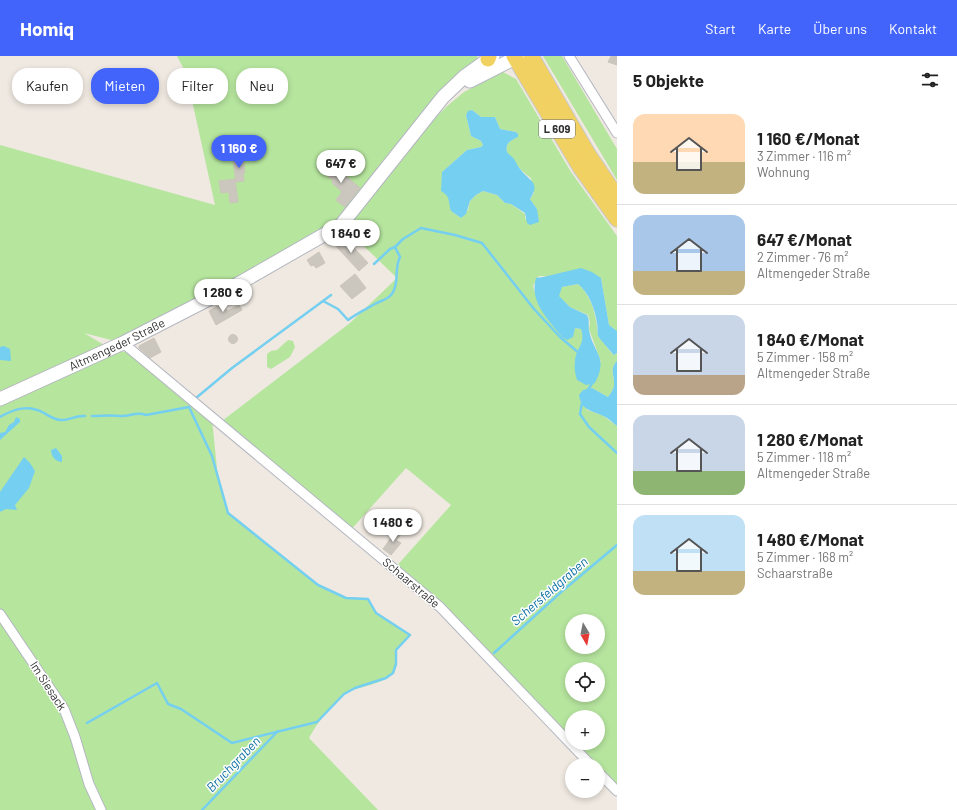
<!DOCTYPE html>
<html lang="de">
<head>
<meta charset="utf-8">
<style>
  body { margin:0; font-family:Barlow,sans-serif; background:#f2f2f2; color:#222; height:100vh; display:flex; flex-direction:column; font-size:15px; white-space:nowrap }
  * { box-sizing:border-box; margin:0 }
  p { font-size:13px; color:#767676 }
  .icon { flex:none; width:22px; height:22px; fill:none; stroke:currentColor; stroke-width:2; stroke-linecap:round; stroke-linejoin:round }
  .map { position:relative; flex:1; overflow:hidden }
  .side { display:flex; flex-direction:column; background:#fff; width:340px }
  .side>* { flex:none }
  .hud { position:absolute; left:12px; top:12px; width:380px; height:36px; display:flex; gap:8px }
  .needle { width:26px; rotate:170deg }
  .controls { position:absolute; left:565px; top:558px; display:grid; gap:8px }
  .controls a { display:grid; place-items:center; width:40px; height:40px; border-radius:50%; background:#fff; box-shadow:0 2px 6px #0003; font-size:20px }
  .price { position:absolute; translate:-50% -34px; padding:0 9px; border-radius:14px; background:#fff; color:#222; font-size:13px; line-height:26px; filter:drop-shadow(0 1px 2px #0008) }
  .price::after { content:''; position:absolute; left:50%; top:24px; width:12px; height:9px; margin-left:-6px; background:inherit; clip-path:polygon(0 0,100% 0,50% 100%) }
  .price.on { background:#4264fb; color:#fff }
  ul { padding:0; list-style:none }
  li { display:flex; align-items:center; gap:12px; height:100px; padding:0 16px }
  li+li { border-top:1px solid #e0e0e0 }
  li span { display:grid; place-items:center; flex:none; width:112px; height:80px; border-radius:12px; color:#555 }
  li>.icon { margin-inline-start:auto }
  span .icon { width:48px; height:48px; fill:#fffc; stroke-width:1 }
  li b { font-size:17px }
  h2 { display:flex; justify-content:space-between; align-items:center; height:48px; padding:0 16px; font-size:17px }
  .pill { padding:0 14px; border-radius:16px; background:#fff; box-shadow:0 2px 6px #0003; font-size:14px; line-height:36px }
  .pill.on { background:#4264fb; color:#fff }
  header { display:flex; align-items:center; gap:24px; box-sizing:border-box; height:56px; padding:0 20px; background:#4264fb; color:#fff }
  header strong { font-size:19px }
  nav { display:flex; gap:22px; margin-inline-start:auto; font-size:14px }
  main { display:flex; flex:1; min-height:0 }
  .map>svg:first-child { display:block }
  .green { fill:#b6e59e; fill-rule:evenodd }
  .water { fill:#75cff0 }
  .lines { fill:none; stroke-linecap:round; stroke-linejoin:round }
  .stream { stroke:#75cff0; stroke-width:2.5 }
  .building { fill:#cbc7bf; stroke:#cbc5ba }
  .street-casing { stroke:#b4b7c1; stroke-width:11 }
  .secondary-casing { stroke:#b4b7c1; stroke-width:15 }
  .primary-casing { stroke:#c9c9c9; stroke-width:17 }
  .street { stroke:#fff; stroke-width:9 }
  .secondary { stroke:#fff; stroke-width:13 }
  .primary { stroke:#f2d163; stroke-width:15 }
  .labels { text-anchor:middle; stroke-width:3; stroke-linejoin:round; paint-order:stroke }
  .shield { fill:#fff; stroke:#6d6d6d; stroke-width:1 }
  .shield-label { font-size:11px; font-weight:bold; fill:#2e2e2e }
  .street-label { font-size:12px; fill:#2e2e2e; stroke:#fff }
  .water-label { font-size:13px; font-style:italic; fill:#0d6fa3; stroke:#fff }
</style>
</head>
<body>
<header>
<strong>Homiq</strong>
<nav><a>Start</a><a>Karte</a><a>Über uns</a><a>Kontakt</a></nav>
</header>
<main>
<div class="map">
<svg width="617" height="754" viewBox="0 0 617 754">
  <rect width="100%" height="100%" fill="#efe9e1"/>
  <g class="green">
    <path d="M177 0H478L475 6 443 32V41L346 163 123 287 84 277 116 296 133 295 212 363 218 423 228 457 318 529 346 542 368 543 376 558 410 579 396 594C396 601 397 609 393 616 387 628 358 630 346 637 333 645 316 669 309 682L378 754H0V89L215 149 186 17Z"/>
    <polygon points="543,0 562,0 617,93 617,124"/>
    <path d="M503 16 516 23 571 116 617 180V275L609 269 601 222 539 220 533 230 535 237 573 275 575 272 581 273 584 281 581 290 601 306 589 273 590 266 588 259 570 251 558 240 562 231 578 228C592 240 597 262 598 280 604 286 608 294 614 299L617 297V305C609 313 615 321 614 330 614 333 610 338 608 341L592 332 587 354 602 359 617 370V735L598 716V709H591L440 551 394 513 451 449 406 412 349 476 218 368 350 267 397 222 345 172 374 139 419 79 446 51 464 36ZM472 54 481 61H495L500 73 516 76 518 78V81C510 85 505 87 507 97 514 105 521 115 531 122L534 137 530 143 537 153 525 163V158L511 148 505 147 497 139 483 135 476 139 470 145 468 154 461 162 451 155 450 144 442 116 467 94 481 91 483 89 481 85 471 80 466 59ZM572 565H598V591H572ZM572 613H598V639H572ZM572 661H598V687H572Z"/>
    <polygon points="288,284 293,285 295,291 290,301 271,313 267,311 267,298 271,295 277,294"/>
  </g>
  <g class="water">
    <path d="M472 54 481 61H495L500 73 516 76 518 78V81C510 85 505 87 507 96 509 99 512 100 514 103 516 106 518 111 521 114 530 126 541 126 530 143L537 153 539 166 530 169 527 167 525 157 511 148 505 147 497 139 483 135 476 139 470 145 466 158 461 162 451 155C448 145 451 141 441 135L442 116 467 94 481 91 483 89 481 85 471 80 466 59 468 55Z"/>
    <path d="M581 212 592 216 601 222 609 269 617 275V297L614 299C612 297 599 282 598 280 597 276 598 271 597 267 595 253 589 237 578 228L562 231 559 240 570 251 587 259C590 265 588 268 589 274 593 297 609 301 595 327L586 329 577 324C575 318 574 311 575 305 576 292 586 288 581 273L575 272 573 281 567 284 562 281C548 263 529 246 536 222L543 221Z"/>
    <polygon points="4,290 10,293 11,305 0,304 0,291"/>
    <path d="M617 305V370C612 366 607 361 601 359 589 354 581 353 579 339L583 334 592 332 608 341C610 338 614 333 614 329 615 320 609 313 617 305Z"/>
    <polygon points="16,361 20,363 20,366 0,384 0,377 5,376 9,369 14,366"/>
    <path d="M56 392 62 400V406C54 405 52 401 51 394Z"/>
    <polygon points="24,401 30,407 35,415 29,432 15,449 17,454 6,453 0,456 0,436"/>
  </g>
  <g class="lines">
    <g class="stream">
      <polyline points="374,208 390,193 395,191"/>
      <polyline points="323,245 331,239"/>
      <polyline points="587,335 593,326"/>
      <path d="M196 342 232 312 323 245 338 253 348 264C356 258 366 253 375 248 384 243 392 243 395 231 398 221 395 211 400 201L395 191 403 183 421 172 455 179 482 187 534 253 560 281 580 298"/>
      <polyline points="582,347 580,358 589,371 617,397"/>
      <path d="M92 360C103 360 110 359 120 360 130 361 136 355 146 359L189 351"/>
      <path d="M0 361C14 353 28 348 44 357 49 360 55 364 61 364 69 365 75 359 85 360"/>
      <polyline points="494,597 560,537 617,489"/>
      <polyline points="87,667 157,627 168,648 181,653 232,687 317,666 344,638 355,632 386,622 393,617 396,608 396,594 410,579 376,557 368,543 346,542 318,529 228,457 212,400 189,351"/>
      <polyline points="202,754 278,675"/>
    </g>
  </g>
  <g class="building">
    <polygon points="611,0 617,0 617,9 608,6"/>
    <polygon points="243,101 245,117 243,117 244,125 236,126 233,102"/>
    <polygon points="329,105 360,132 345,151 336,144 342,136 332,127 333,125 321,114"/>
    <polygon points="235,123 238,146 230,147 229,136 221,137 219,125"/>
    <polygon points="344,181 368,207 359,215 334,188"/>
    <polygon points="319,196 325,207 316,212 314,209 311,210 307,204"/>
    <polygon points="355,218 366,232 352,243 340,230"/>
    <polygon points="223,247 227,255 239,249 242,254 216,269 209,255"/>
    <circle cx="233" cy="283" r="4.5"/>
    <polygon points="154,282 161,296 150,302 139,292 139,290"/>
    <polygon points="398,472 403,476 396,484 401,487 391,499 383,493"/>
  </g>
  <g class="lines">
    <g class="street-casing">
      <g id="street">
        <polyline points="569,0 617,77"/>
        <polyline points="123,287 440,551 591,709"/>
        <polyline points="0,558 64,653 75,681 89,728 101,754"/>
        <polyline points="598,716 617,735"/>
      </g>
    </g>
    <g class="secondary-casing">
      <g id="secondary">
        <polyline points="470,25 519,0"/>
        <path id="s1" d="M0 343 123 287 238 228 341 169 443 41 465 20 493 0"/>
      </g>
    </g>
    <g class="primary-casing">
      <g id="primary">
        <polyline points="514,0 580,111 617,163"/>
        <polyline points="531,0 588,98 617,141"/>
        <polyline points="488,3 489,0"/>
      </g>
    </g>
    <use href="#street" class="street"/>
    <use href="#secondary" class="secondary"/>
    <use href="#primary" class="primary"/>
  </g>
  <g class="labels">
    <rect class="shield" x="539" y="64" width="36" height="18" rx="3"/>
    <g class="shield-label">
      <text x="557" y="77">L 609</text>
    </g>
    <g class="street-label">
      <text dy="4" stroke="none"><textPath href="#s1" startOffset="129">Altmengeder Straße</textPath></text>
      <text transform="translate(411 527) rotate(40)" y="4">Schaarstraße</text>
      <text transform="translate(48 630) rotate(57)" y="4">Im Siesack</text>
    </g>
    <g class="water-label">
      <text transform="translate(549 535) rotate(-41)" y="5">Schersfeldgraben</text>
      <text transform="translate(233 708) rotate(-46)" y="5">Bruchgraben</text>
    </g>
  </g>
</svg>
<div class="controls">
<a><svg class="needle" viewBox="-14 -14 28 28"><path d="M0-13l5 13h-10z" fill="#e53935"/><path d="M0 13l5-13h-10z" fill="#767676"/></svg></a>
<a><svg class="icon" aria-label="locate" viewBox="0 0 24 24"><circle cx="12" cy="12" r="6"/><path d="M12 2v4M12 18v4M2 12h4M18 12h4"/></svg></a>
<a>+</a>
<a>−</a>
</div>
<b class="price on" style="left:239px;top:113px">1 160 €</b>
<b class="price" style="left:341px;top:128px">647 €</b>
<b class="price" style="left:351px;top:198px">1 840 €</b>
<b class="price" style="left:223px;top:257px">1 280 €</b>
<b class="price" style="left:393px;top:487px">1 480 €</b>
<div class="hud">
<a class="pill">Kaufen</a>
<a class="pill on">Mieten</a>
<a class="pill">Filter</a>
<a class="pill">Neu</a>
</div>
</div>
<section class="side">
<h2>5 Objekte<svg class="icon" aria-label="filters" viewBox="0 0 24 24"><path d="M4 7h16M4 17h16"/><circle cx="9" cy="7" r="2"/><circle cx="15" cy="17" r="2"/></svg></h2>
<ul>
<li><span style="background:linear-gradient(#ffd9b3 60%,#c2b280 0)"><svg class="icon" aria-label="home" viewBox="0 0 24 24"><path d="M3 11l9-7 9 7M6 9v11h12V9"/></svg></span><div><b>1 160 €/Monat</b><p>3 Zimmer · 116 m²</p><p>Wohnung</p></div></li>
<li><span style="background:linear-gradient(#a9c7e8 70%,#c2b280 0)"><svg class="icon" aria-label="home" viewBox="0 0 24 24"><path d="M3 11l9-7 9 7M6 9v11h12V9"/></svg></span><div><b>647 €/Monat</b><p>2 Zimmer · 76 m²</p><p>Altmengeder Straße</p></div></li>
<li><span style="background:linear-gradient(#c9d6e8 75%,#b9a48a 0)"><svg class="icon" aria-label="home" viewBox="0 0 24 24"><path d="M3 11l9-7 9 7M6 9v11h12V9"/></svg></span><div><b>1 840 €/Monat</b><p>5 Zimmer · 158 m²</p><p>Altmengeder Straße</p></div></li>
<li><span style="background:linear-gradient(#c9d6e8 70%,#8fb573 0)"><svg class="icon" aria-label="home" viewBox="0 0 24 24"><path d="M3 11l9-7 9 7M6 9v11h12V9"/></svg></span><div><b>1 280 €/Monat</b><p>5 Zimmer · 118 m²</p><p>Altmengeder Straße</p></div></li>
<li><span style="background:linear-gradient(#bfe0f5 70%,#c2b280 0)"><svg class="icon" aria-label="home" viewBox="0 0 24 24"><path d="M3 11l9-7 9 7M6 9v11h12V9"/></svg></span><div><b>1 480 €/Monat</b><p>5 Zimmer · 168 m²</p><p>Schaarstraße</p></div></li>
</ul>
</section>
</main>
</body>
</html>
